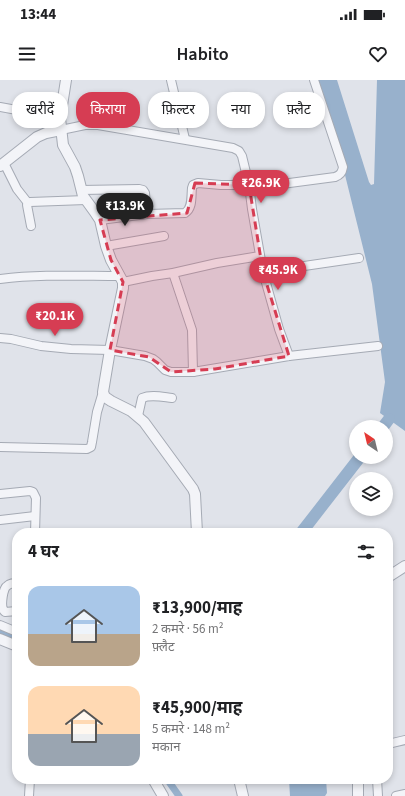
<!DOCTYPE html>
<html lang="hi">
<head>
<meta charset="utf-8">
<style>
  body { margin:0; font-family:"Source Sans 3","Noto Sans Devanagari",sans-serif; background:#f6f6f6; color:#202124; height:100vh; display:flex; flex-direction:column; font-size:15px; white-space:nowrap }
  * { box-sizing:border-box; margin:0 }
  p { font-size:13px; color:#757577 }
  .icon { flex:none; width:22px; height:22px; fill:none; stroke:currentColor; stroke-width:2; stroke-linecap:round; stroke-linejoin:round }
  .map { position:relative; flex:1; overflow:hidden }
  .details { position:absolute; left:12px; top:448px; width:381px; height:256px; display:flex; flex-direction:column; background:#fff; border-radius:16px; box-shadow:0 2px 6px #0003 }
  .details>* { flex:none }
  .top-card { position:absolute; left:12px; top:12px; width:381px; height:36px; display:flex; gap:8px }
  .needle { width:26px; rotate:325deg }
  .fabs { position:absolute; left:349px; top:340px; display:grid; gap:8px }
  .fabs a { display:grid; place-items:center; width:44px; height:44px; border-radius:50%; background:#fff; box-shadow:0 2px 6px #0003; font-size:20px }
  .price { position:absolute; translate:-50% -34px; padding:0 9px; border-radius:14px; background:#d63d53; color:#fff; font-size:13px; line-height:26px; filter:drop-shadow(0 1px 2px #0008) }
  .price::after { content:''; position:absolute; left:50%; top:24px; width:12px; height:9px; margin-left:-6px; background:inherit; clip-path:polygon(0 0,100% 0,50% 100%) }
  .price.on { background:#222; color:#fff }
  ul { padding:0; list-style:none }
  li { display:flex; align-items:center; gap:12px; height:100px; padding:0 16px }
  li span { display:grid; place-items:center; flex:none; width:112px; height:80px; border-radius:12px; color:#555 }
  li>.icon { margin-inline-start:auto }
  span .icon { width:48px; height:48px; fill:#fffc; stroke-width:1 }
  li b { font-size:17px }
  h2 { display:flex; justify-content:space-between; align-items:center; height:48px; padding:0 16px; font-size:17px }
  .pill { padding:0 14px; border-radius:16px; background:#fff; box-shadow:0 2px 6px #0003; font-size:14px; line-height:36px }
  .pill.on { background:#d63d53; color:#fff }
  .status { display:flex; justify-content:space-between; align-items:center; height:28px; padding:0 20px; background:#fff; direction:ltr }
  .status svg { height:11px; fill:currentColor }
  header { display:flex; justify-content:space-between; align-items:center; height:52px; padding:0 16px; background:#fff; font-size:18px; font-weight:600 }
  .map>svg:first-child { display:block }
  .water { fill:#98b1cc }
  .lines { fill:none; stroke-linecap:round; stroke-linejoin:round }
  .canal { stroke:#98b1cc; stroke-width:7 }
  .river { stroke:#98b1cc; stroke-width:12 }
  .minor-casing { stroke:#a5aab4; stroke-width:10 }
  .tertiary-casing { stroke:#a5aab4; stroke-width:12 }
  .minor { stroke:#f3f4f8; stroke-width:8 }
  .tertiary { stroke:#f3f4f8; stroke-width:10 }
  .marked { fill:#d63d53; fill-opacity:0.2; stroke:#d63d53; stroke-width:3; stroke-dasharray:8 5; stroke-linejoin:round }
</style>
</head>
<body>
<div class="status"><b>13:44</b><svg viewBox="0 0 49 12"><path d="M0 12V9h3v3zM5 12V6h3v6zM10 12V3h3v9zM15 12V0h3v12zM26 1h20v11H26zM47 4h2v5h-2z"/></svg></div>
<header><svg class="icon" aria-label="menu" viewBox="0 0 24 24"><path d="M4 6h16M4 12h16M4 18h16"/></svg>Habito<svg class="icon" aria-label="heart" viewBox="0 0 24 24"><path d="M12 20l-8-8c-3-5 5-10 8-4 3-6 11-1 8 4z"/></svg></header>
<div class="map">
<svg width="405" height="716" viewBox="0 0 405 716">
  <rect width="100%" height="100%" fill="#e0e3ea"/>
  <g class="water">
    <polygon points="316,0 337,0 369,102 371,105 374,104 377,0 405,0 405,351 380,333 385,302 372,204 345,95"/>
    <polygon points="300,699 326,699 327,713 325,716 299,716"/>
  </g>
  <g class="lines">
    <g class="canal">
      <polyline points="0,550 17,556"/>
      <polyline points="167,699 179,716"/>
    </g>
    <g class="river">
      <polyline points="383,347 389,339"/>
      <polyline points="301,453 360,377"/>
      <polyline points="295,699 296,716"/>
    </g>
    <g class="minor-casing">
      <g id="minor">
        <polyline points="171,0 185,59"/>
        <polyline points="0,27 60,38"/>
        <polyline points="61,50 85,45 98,45 233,68 239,71 242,76 249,105 252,129 263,192 279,249 289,276"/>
        <polyline points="4,83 17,109 28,123"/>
        <polyline points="81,110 139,109 143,110 145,113 147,134"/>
        <path d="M100 140 147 134 185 133C193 128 191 116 192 108L193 105 198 103 221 105H249L282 104 335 97C340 95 342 93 343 87L314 0"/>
        <polyline points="31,146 27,125 28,123 30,122 86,120"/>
        <polyline points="106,166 164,156"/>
        <polyline points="263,192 359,178"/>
        <polyline points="173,193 192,250 193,292"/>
        <path d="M0 199C40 194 80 196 120 196"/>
        <polyline points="123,202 152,196 173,193 217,183 260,176"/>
        <polyline points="0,258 11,259 41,266 71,269 110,270 145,276 153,279 157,282 165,290 171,292 193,292 289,276 378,266"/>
        <path d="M138 336 142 318C151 314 163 317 172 318"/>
        <polyline points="0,367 87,369 91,367 92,362 97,332 103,312"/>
        <polyline points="0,414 30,411 33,412 36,418 35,453"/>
        <polyline points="0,440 35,436"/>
        <path d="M17 503C13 503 10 503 7 506 3 508 1 524 3 529 3 530 4 531 5 532L17 531"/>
        <polyline points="0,545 17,552"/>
        <polyline points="388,664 405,660"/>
        <polyline points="377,699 378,716"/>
        <polyline points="29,716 30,699"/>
        <polyline points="396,716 405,714"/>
      </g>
    </g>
    <g class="tertiary-casing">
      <g id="tertiary">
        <polyline points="66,0 60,38 63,65 75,87 78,96 83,116 86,120 94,131 100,140 106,166 111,180 123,202 123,208 110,270 103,312 105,317 111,321 131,331 144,342 193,409 195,414 197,453"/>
        <polyline points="0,86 37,57 46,53 61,50"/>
        <polyline points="388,497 405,486"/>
        <polyline points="0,559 17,566"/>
        <polyline points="153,699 163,716"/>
        <polyline points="239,699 243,716"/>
        <polyline points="358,716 358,699"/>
      </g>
    </g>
    <use href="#minor" class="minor"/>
    <use href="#tertiary" class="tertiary"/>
  </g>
  <path class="marked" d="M195 103 249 105 263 192 289 276 215 289 171 292 149 277 110 270 123 202 111 180 100 140 187 133Z"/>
</svg>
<div class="fabs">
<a><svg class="needle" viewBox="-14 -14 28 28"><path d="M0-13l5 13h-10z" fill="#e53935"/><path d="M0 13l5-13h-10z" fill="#757577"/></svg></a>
<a><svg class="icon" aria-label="layers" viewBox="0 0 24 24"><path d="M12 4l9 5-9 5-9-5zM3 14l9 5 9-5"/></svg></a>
</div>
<b class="price" style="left:261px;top:124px">₹26.9K</b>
<b class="price on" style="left:125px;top:147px">₹13.9K</b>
<b class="price" style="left:278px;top:211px">₹45.9K</b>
<b class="price" style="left:55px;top:257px">₹20.1K</b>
<div class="top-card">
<a class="pill">खरीदें</a>
<a class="pill on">किराया</a>
<a class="pill">फ़िल्टर</a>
<a class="pill">नया</a>
<a class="pill">फ़्लैट</a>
</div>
<section class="details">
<h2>4 घर<svg class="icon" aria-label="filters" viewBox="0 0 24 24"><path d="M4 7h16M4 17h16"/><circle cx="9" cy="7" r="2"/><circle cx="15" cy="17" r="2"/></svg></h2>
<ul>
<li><span style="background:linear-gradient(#a9c7e8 60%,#b9a48a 0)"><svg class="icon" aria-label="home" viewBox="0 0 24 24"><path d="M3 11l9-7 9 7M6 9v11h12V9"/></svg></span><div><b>₹13,900/माह</b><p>2 कमरे · 56 m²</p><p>फ़्लैट</p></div></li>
<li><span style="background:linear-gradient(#ffd9b3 60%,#9aa5b1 0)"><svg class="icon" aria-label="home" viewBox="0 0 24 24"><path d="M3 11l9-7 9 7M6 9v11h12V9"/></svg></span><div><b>₹45,900/माह</b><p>5 कमरे · 148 m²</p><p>मकान</p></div></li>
</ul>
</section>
</div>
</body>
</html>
